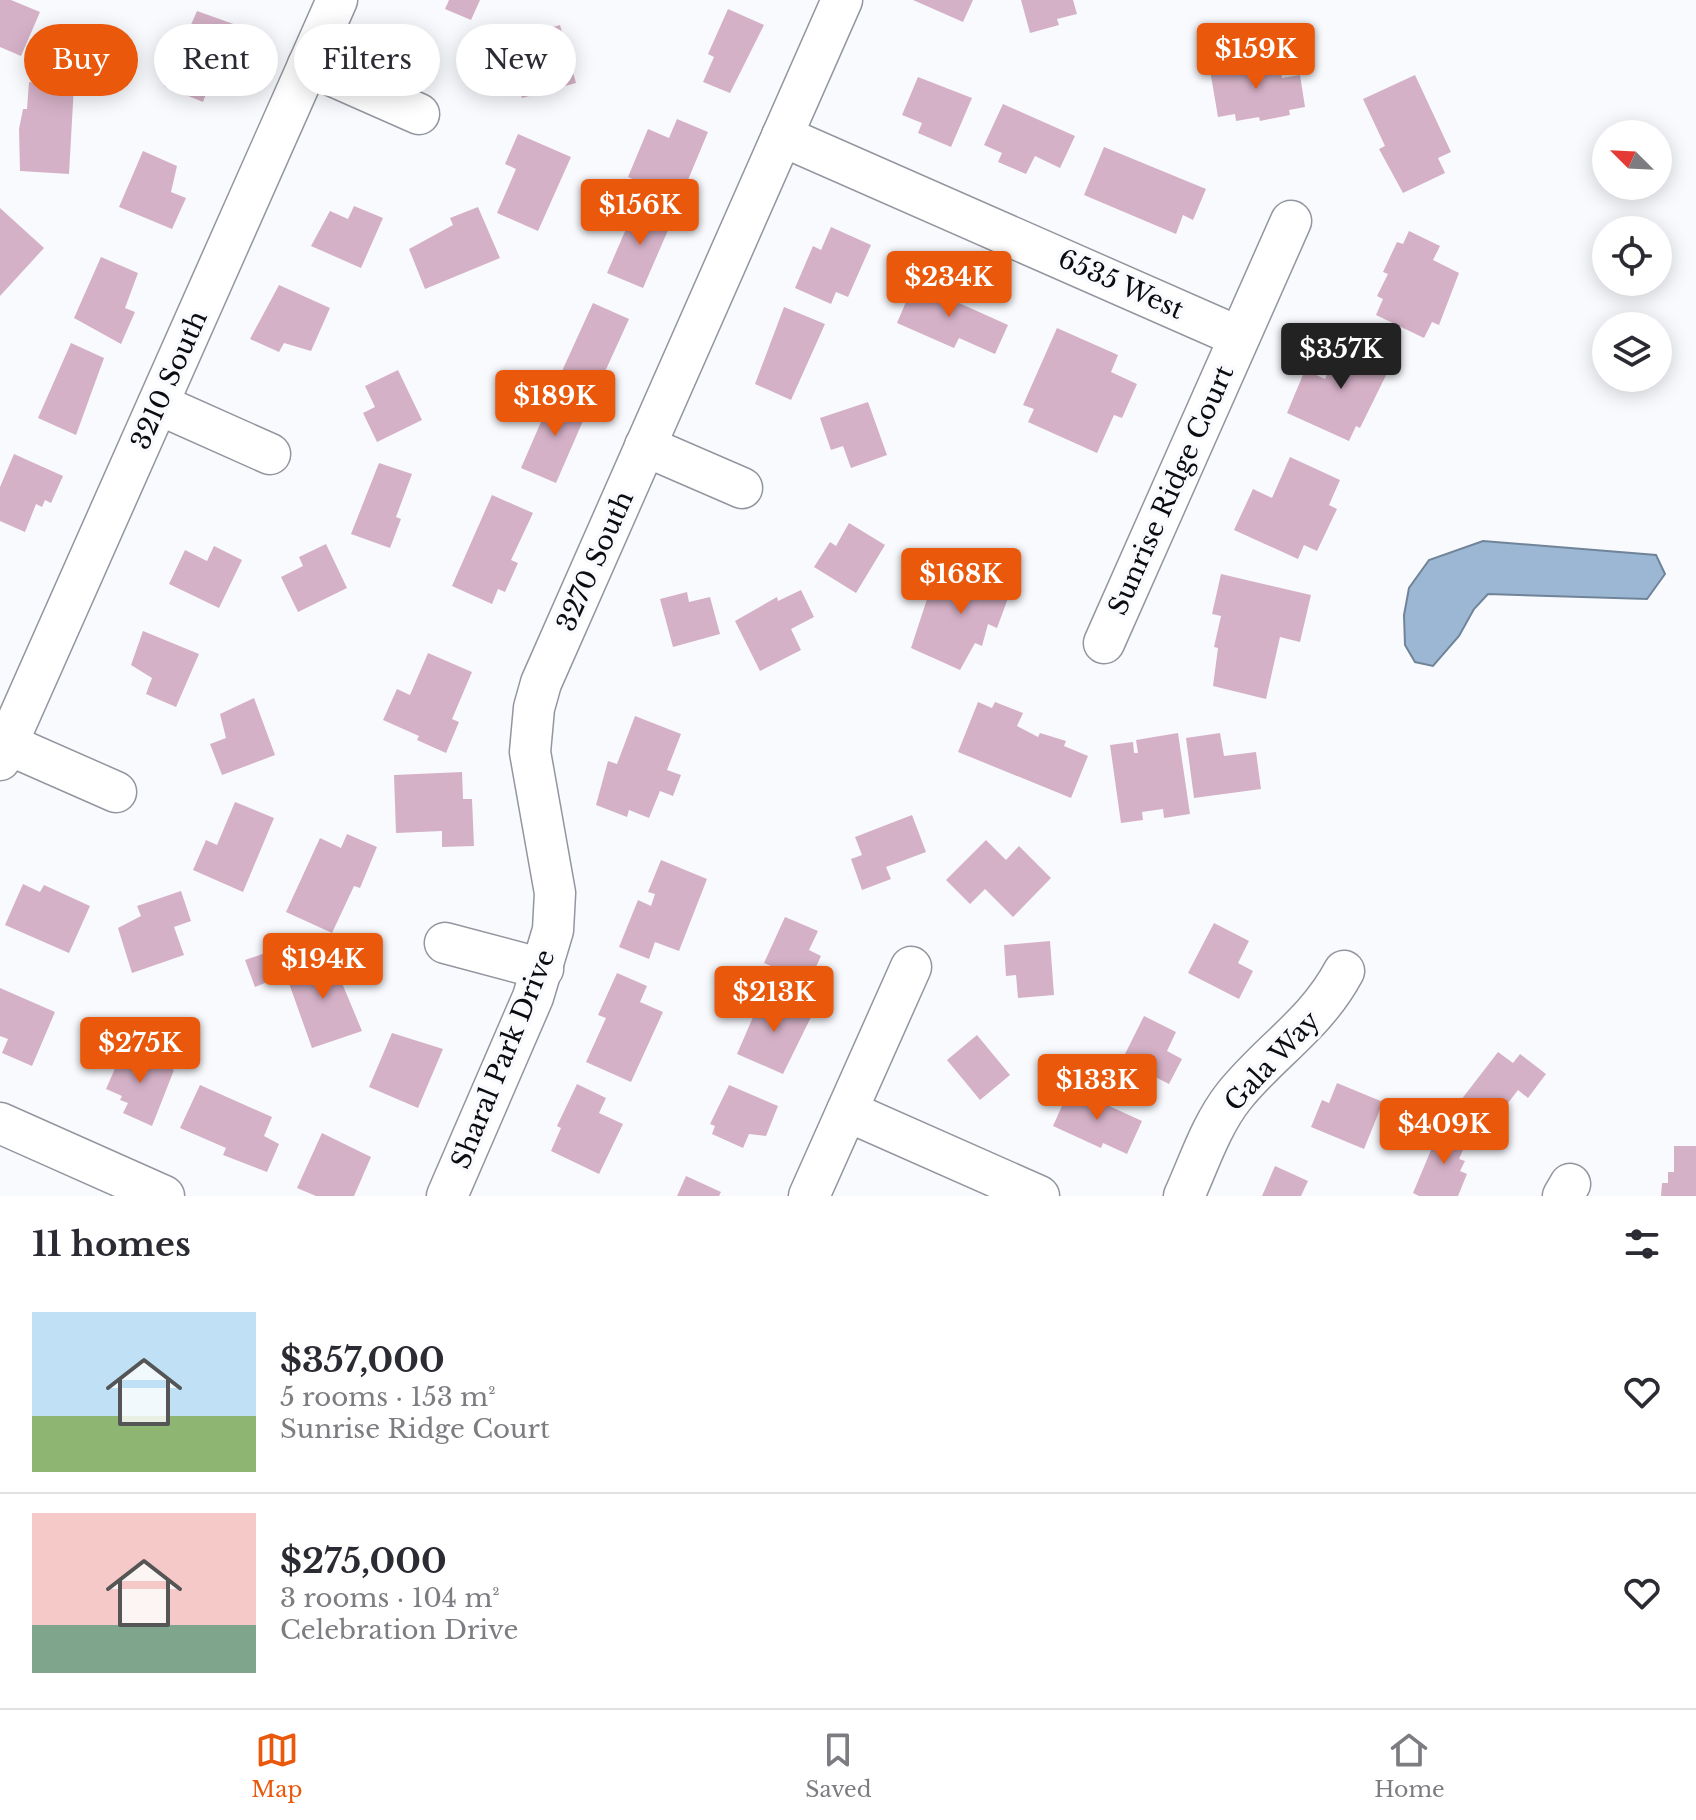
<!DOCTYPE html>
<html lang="en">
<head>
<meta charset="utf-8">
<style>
  body { margin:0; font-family:"Libre Baskerville",serif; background:#f2f2f3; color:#2b2b33; height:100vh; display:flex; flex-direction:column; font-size:30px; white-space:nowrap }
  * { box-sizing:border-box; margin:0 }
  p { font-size:26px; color:#7c7c81 }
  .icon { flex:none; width:44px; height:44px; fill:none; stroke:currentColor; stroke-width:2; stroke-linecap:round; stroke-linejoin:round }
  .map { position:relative; height:1196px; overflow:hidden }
  .panel { display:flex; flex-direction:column; background:#fff; flex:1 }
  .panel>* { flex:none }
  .hud { position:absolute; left:24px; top:24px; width:800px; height:72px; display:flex; gap:16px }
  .needle { width:52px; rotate:294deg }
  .controls { position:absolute; left:1592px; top:120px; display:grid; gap:16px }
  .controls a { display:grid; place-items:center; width:80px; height:80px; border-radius:50%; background:#fff; box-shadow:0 4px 20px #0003; font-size:40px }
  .price { position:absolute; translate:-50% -68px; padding:0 18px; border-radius:8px; background:#ea580c; color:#fff; font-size:26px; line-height:52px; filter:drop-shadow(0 2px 4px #0008) }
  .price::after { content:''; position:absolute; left:50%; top:48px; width:24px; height:18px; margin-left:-12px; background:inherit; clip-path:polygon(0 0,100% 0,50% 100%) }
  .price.selected { background:#222; color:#fff }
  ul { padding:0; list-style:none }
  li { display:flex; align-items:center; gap:24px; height:200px; padding:0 32px }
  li+li { border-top:2px solid #e1e1e2 }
  li span { display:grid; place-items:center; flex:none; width:224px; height:160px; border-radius:0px; color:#555 }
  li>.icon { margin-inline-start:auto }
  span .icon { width:96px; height:96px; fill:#fffc; stroke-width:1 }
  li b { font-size:34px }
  h2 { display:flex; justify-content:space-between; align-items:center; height:96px; padding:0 32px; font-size:34px }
  .pill { padding:0 28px; border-radius:36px; background:#fff; box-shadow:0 4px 20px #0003; font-size:28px; line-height:72px }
  .pill.selected { background:#ea580c; color:#fff }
  .dock { display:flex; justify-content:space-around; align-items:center; height:112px; border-top:2px solid #e1e1e2; background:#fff; font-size:22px; color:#7c7c81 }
  .dock a { display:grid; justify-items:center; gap:4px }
  .dock .selected { color:#ea580c }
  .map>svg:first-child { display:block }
  .water { fill:#9cb7d4; stroke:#708499; stroke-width:2 }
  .building { fill:#d5b1c7 }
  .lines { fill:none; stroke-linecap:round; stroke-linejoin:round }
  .minor-casing { stroke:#93969f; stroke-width:43 }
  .minor { stroke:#fff; stroke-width:40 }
  .labels { text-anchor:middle; stroke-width:7; stroke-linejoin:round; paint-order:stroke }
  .street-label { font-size:26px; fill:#0b0c0f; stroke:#f9fafe }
</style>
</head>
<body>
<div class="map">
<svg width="1696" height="1196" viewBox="0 0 1696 1196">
  <rect width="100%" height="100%" fill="#f9fafe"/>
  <polygon class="water" points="1483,541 1656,555 1665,574 1647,599 1488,594 1474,609 1459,636 1433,666 1415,662 1405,645 1404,615 1409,588 1429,560"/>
  <g class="building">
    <polygon points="0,0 11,0 40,12 21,56 0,47"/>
    <polygon points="449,0 480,0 471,20 445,9"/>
    <polygon points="913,0 973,0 963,22"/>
    <polygon points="1021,0 1073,0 1077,14 1057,19 1059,25 1030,33"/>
    <polygon points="728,9 764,25 730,93 703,82 714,57 708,54"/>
    <polygon points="197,11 253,31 238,64 229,61 223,76 219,74 213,88 209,86 203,102 164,86"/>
    <polygon points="560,25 576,83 522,98 513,66 526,62 523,54 530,52 525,35"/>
    <polygon points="1279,57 1282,78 1300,75 1305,107 1289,110 1290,115 1260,121 1259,117 1236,121 1235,114 1218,117 1210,70"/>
    <polygon points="1415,75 1451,152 1438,158 1445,173 1403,193 1379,149 1385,146 1363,99"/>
    <polygon points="918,77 972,98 951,147 918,133 922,123 902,115"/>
    <polygon points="29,82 74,85 69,174 20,171 19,129 23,109 27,109"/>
    <polygon points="1003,104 1075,136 1060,168 1035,156 1026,174 998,162 1002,153 984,145"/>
    <polygon points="677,119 708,132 680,199 628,177 648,129 669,138"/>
    <polygon points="518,134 571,157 538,231 497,213 516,169 505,164"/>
    <polygon points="1104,147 1206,189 1193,220 1183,215 1176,234 1084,195"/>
    <polygon points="143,151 177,166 171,192 186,198 172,229 119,207"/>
    <polygon points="354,206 383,218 361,268 311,246 330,211 348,219"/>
    <polygon points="636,206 672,221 643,288 607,273"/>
    <polygon points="478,207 500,258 425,289 409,249 453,225 450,218"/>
    <polygon points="0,208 44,248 0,296"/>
    <polygon points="831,227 871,245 848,297 836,292 831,304 795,288 813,246 821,250"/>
    <polygon points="1409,231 1440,246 1433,260 1459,273 1439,325 1432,322 1424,338 1376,315 1383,299 1377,296 1388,274 1383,272 1397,242 1403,244"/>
    <polygon points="101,257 138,273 125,308 135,312 121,344 74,318"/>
    <polygon points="917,276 944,288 943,291 950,294 948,298 1008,325 995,354 959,338 954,348 897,323"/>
    <polygon points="279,285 330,308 311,351 284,343 279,352 250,339"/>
    <polygon points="593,303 629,319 598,387 562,371"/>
    <polygon points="784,307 825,324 791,400 755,384"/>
    <polygon points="1057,328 1118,355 1111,372 1137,384 1122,418 1114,415 1097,453 1028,422 1034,409 1023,405"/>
    <polygon points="1343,339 1393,361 1360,428 1356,426 1349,441 1287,413 1305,370 1325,379"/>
    <polygon points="71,343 104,358 76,435 38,418"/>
    <polygon points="398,370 422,420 377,442 363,413 375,407 365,386"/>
    <polygon points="554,392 589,407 556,483 521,468"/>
    <polygon points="868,402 887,455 851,468 843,446 831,450 820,418"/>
    <polygon points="14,454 63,476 51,503 45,500 42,507 36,504 25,532 0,521 0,487"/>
    <polygon points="1290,457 1340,480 1329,505 1337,509 1317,551 1304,545 1298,559 1234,530 1253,489 1272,498"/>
    <polygon points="379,463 412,474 396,517 401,519 390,548 351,534"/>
    <polygon points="492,495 533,513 511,560 518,563 505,592 498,589 492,604 452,586"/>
    <polygon points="849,523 885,545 856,593 814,567 830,542 836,546"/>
    <polygon points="326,544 347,588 298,612 281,577 303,566 299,557"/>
    <polygon points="214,546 242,560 219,608 169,584 185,550 207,561"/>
    <polygon points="976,565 1014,582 997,628 988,624 982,646 975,643 960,670 911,648 929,593 934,595 941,580 949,584 953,573 970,580"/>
    <polygon points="1221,574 1311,595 1300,642 1280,637 1266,699 1213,686 1218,648 1214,647 1221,616 1212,614"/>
    <polygon points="801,590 814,617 791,629 801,650 760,671 735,621 777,597 778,601"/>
    <polygon points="687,592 689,602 710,597 720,634 673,647 660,599"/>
    <polygon points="143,631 199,654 176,707 146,694 152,678 131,665"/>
    <polygon points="428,653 472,672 452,719 459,722 446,753 417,740 419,736 383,720 397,689 410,695"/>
    <polygon points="254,698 275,755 222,775 210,744 226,738 220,714"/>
    <polygon points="978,702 992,708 995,702 1023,713 1017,726 1038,737 1040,733 1066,741 1064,746 1088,756 1071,798 958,752"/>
    <polygon points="635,716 681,734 667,770 681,775 673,796 660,791 649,818 629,810 627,817 596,805 608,761 617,764"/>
    <polygon points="1178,733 1190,814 1164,818 1163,809 1142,812 1143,820 1121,823 1110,745 1133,742 1134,753 1138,753 1136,740"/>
    <polygon points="1220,733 1224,756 1256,752 1261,789 1194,798 1186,738"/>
    <polygon points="462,772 463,799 472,799 474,846 442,847 442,831 396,833 394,775"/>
    <polygon points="235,802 274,818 243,892 193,870 206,840 217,845"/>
    <polygon points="912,815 926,852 886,867 891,879 862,890 851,859 862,855 855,837"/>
    <polygon points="347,834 377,847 360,888 354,886 332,933 286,912 320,838 341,848"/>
    <polygon points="986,840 1006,860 1019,846 1051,878 1013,917 985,889 970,904 946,880"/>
    <polygon points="661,860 707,879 679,951 655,942 649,959 619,947 638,900 651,906 655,894 648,892"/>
    <polygon points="23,884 40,892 44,885 90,906 69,953 5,925"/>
    <polygon points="181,891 191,921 174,927 184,955 132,973 118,928 141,916 137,906"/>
    <polygon points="785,917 818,931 809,950 821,956 809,982 764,963"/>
    <polygon points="1214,923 1249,941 1238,963 1253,971 1239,999 1188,973"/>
    <polygon points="1050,941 1054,995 1018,998 1016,975 1006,976 1004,945"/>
    <polygon points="271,951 280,977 255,987 245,960"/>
    <polygon points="338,953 347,981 342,983 362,1031 312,1048 285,972"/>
    <polygon points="617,973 647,986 640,1002 663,1012 631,1082 586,1062 606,1018 598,1015"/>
    <polygon points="0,988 55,1012 32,1066 2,1053 8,1039 0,1036"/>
    <polygon points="763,994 812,1015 783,1074 737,1054"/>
    <polygon points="1144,1016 1176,1032 1167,1051 1182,1059 1169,1084 1122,1060"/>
    <polygon points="392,1033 443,1049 418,1108 369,1087"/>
    <polygon points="977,1035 1010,1075 980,1100 947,1060"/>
    <polygon points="124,1048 174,1070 152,1126 123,1113 128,1103 120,1100 122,1096 106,1089"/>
    <polygon points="1498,1052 1513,1063 1520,1054 1546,1074 1528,1098 1518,1090 1492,1124 1461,1100"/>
    <polygon points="1337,1083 1383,1102 1364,1149 1311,1127 1322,1100 1329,1103"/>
    <polygon points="577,1084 606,1098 599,1113 623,1124 599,1174 551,1151 561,1128 557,1126"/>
    <polygon points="200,1085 272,1117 264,1136 279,1144 267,1172 223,1155 226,1148 180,1128"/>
    <polygon points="729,1085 778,1106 766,1136 749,1134 743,1148 712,1134 715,1126 710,1124"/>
    <polygon points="1070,1088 1142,1121 1127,1154 1103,1143 1101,1148 1053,1126"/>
    <polygon points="1442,1124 1469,1136 1459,1159 1465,1161 1460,1171 1467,1174 1458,1196 1419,1196 1413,1193"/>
    <polygon points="322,1133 371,1157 354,1196 316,1196 297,1188"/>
    <polygon points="1674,1146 1696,1146 1696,1196 1661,1196 1662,1183 1668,1183 1668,1172 1674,1172"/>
    <polygon points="1275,1166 1308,1181 1301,1196 1262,1196"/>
    <polygon points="686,1176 721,1192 719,1196 677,1196"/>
  </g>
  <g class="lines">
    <g class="minor-casing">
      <g id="minor">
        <polyline points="308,65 419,114"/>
        <polyline points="782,136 1239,337"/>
        <polyline points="158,404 270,454"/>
        <polyline points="645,446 742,488"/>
        <polyline points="1104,643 1291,221"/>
        <polyline points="7,744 116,792"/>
        <polyline points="0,760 337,0"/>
        <polyline points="445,943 543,969"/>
        <polyline points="847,1111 1039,1196"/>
        <polyline points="0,1123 164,1196"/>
        <polyline points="447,1196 533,997 553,930 555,893 530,752 534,708 541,683 842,0"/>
        <polyline points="809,1196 911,967"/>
        <path d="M1184 1196C1199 1163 1211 1125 1234 1096 1271 1050 1315 1025 1344 971"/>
        <polyline points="1563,1196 1570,1184"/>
      </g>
    </g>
    <use href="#minor" class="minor"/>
  </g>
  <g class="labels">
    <g class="street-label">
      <text transform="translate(1121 284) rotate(24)" y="9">6535 West</text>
      <text transform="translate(169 380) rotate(-66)" y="9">3210 South</text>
      <text transform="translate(1171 490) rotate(-66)" y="9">Sunrise Ridge Court</text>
      <text transform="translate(595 561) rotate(-66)" y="9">3270 South</text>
      <text transform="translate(503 1059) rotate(-68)" y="9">Sharal Park Drive</text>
      <text transform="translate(1272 1061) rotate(-47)" y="9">Gala Way</text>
    </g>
  </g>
</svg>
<div class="controls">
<a><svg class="needle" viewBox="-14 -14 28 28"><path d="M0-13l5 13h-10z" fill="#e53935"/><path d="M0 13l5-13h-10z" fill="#7c7c81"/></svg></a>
<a><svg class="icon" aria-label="locate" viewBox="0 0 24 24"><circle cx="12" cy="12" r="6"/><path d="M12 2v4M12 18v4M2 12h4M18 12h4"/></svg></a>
<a><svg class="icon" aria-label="layers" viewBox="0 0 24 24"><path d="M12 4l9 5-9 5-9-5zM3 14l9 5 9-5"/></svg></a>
</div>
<b class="price" style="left:1256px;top:91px">$159K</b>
<b class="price" style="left:640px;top:247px">$156K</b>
<b class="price" style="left:949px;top:319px">$234K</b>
<b class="price selected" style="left:1341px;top:391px">$357K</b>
<b class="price" style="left:555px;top:438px">$189K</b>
<b class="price" style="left:961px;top:616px">$168K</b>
<b class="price" style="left:323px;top:1001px">$194K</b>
<b class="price" style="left:774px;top:1034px">$213K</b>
<b class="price" style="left:140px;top:1085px">$275K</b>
<b class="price" style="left:1097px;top:1122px">$133K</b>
<b class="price" style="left:1444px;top:1166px">$409K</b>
<div class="hud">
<a class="pill selected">Buy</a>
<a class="pill">Rent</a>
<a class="pill">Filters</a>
<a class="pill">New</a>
</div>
</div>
<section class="panel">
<h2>11 homes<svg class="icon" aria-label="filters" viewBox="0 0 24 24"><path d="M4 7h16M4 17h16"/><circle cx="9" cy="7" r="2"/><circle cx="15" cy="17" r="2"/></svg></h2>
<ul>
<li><span style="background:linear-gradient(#bfe0f5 65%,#8fb573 0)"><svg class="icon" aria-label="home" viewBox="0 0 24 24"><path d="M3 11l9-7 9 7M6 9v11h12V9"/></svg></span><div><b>$357,000</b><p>5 rooms · 153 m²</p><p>Sunrise Ridge Court</p></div><svg class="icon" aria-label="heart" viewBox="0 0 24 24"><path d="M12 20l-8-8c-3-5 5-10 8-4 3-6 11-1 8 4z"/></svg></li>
<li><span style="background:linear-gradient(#f6c9c9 70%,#7fa58c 0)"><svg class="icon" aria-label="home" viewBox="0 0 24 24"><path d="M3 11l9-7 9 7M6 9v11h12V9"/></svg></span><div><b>$275,000</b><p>3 rooms · 104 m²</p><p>Celebration Drive</p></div><svg class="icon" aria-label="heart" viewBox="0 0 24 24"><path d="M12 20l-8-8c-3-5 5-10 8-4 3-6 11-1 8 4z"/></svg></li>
</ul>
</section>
<nav class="dock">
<a class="selected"><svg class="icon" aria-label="map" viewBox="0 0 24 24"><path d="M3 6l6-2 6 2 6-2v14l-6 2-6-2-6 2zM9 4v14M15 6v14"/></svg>Map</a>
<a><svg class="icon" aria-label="saved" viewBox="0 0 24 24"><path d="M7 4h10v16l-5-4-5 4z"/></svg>Saved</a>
<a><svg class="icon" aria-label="home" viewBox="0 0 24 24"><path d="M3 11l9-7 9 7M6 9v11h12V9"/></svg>Home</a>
</nav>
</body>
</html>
